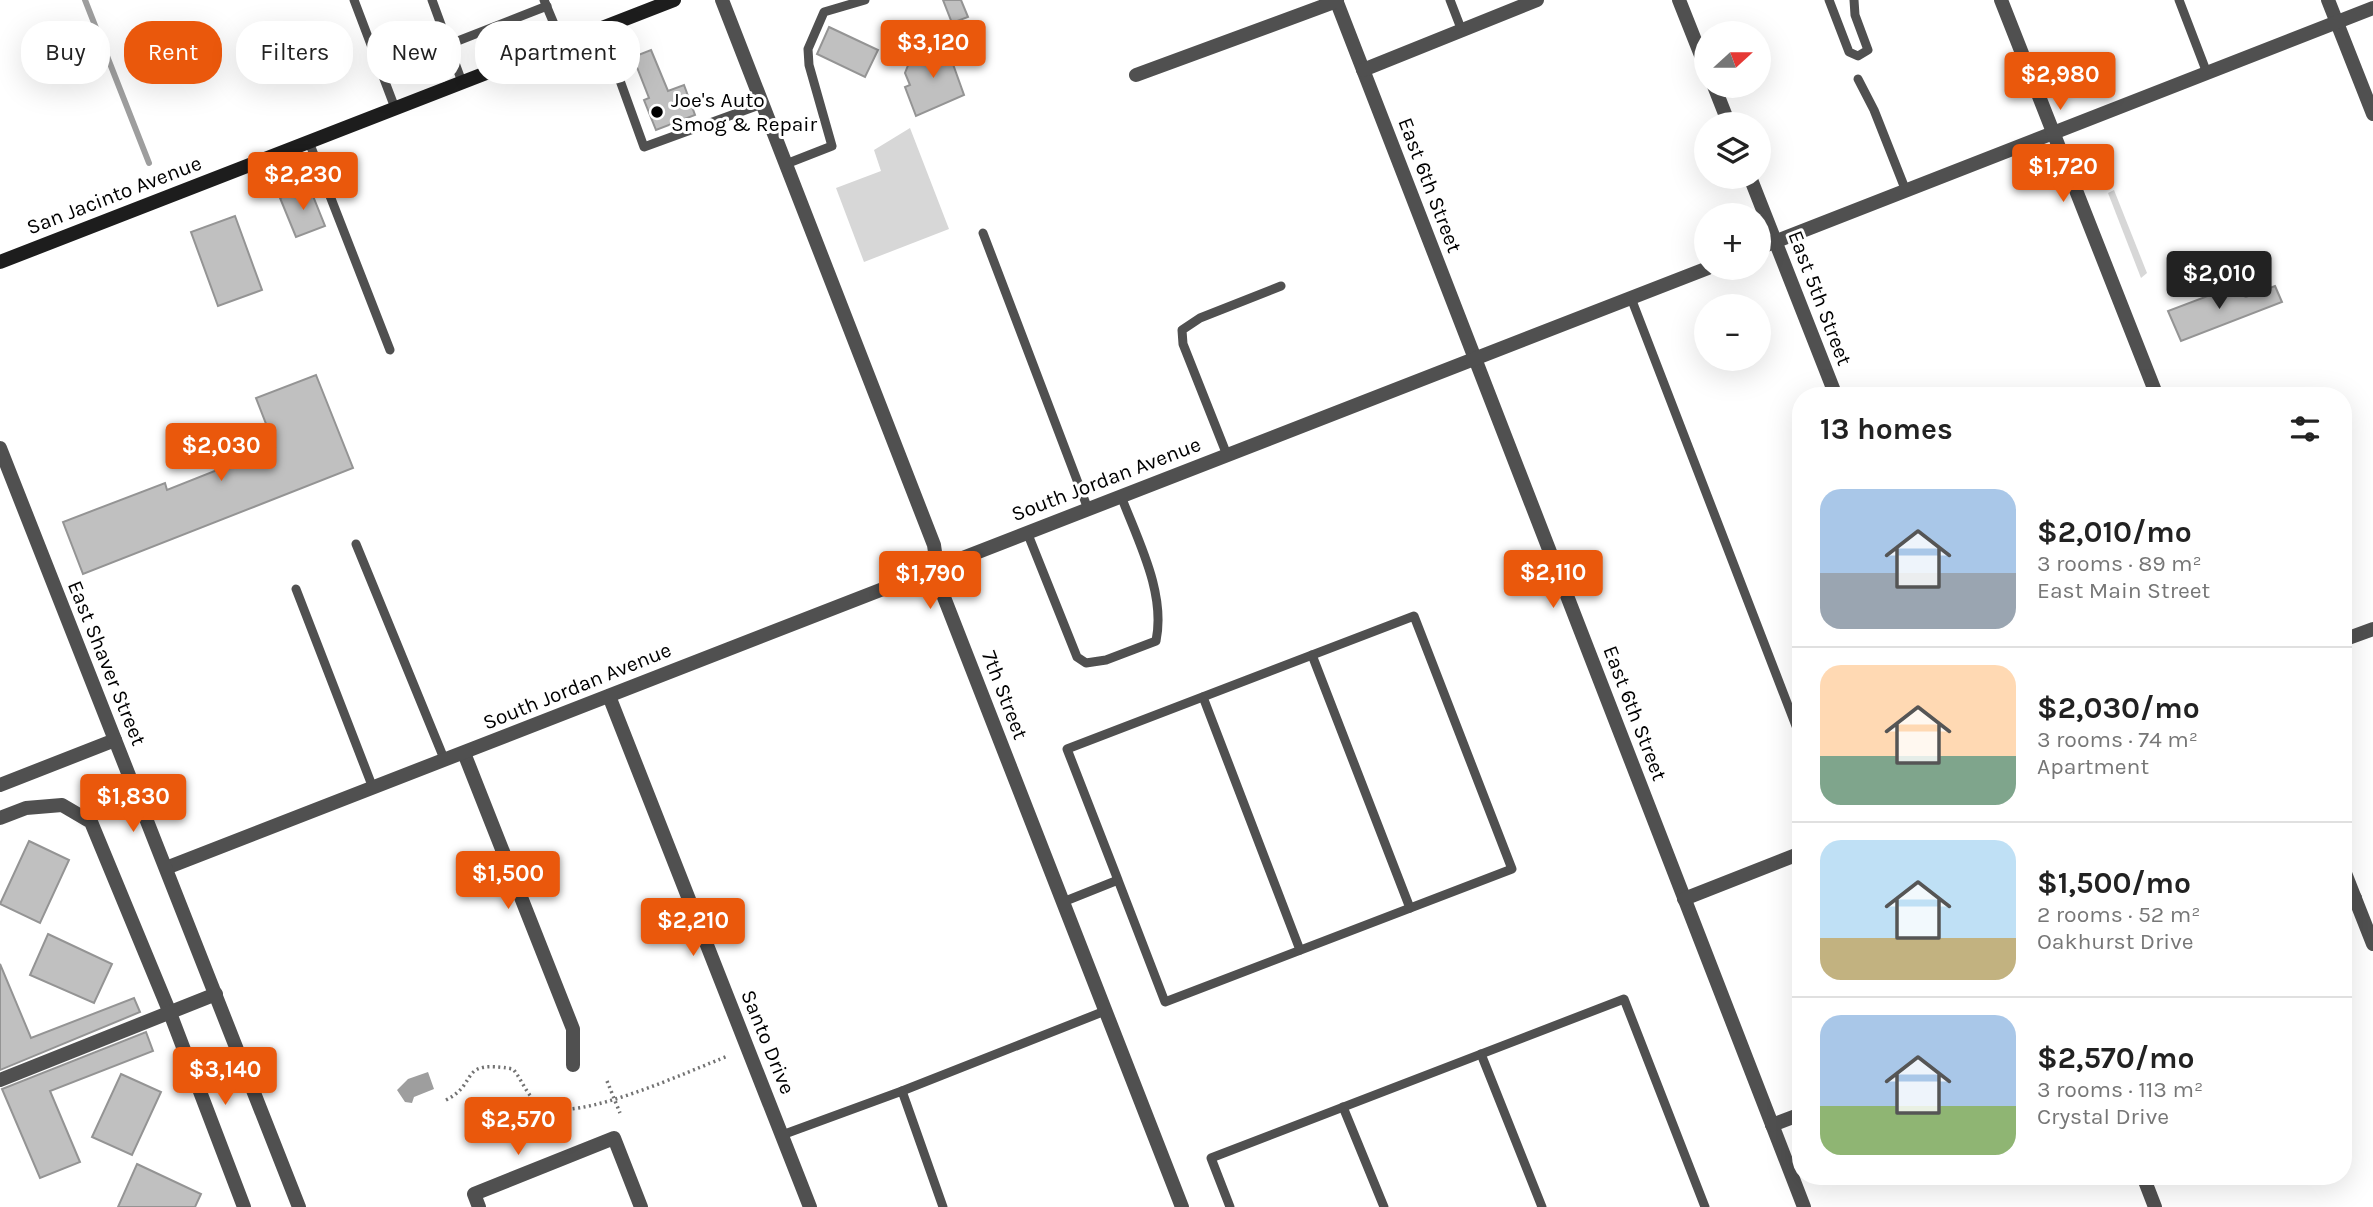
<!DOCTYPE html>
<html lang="en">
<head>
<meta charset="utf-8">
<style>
  body { margin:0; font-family:Karla,sans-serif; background:#f6f6f6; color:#222; height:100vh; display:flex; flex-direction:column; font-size:26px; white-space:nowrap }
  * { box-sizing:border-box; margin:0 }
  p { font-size:23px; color:#767676 }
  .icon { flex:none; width:38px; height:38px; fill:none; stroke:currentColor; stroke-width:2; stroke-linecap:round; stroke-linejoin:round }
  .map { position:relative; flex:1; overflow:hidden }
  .drawer { position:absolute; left:1792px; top:387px; width:560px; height:798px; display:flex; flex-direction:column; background:#fff; border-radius:28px; box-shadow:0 7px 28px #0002 }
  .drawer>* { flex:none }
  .top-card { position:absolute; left:21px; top:21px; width:665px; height:63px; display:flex; gap:14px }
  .needle { width:46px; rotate:69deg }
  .tools { position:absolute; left:1694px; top:21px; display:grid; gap:14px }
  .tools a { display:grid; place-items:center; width:77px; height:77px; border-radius:50%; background:#fff; box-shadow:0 7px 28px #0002; font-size:35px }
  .price { position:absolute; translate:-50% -60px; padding:0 16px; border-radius:7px; background:#ea580c; color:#fff; font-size:23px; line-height:46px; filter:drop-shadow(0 2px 4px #0008) }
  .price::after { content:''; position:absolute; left:50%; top:42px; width:21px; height:16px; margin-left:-10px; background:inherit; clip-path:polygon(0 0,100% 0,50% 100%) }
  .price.current { background:#222; color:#fff }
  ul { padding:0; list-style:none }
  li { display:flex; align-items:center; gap:21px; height:175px; padding:0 28px }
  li+li { border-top:2px solid #e0e0e0 }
  li span { display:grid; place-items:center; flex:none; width:196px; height:140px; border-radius:21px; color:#555 }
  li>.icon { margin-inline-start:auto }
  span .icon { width:84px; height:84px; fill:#fffc; stroke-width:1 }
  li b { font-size:30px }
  h2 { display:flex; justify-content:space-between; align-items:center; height:84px; padding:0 28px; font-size:30px }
  .pill { padding:0 24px; border-radius:28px; background:#fff; box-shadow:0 7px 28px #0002; font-size:24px; line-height:63px }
  .pill.current { background:#ea580c; color:#fff }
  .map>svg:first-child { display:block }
  .green { fill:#d7d7d7 }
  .water { fill:#9e9e9e }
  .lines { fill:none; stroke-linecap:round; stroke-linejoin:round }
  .stream { stroke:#9e9e9e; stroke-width:6 }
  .building { fill:#c0c0c0; stroke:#949494; stroke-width:2 }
  .path { stroke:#727272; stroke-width:3.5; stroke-dasharray:2 3.5; stroke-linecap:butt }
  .service { stroke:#505050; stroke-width:9 }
  .minor { stroke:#505050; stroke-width:14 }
  .tertiary { stroke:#505050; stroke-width:14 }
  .secondary { stroke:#1d1d1d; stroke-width:14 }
  .poi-dot { fill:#000; stroke:#fff; stroke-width:2.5 }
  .labels { text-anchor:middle; stroke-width:6; stroke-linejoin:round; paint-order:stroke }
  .poi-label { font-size:21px; fill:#000; stroke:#fff; text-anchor:start }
  .street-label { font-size:21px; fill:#000; stroke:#fff }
</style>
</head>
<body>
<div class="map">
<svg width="2373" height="1207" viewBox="0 0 2373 1207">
  <rect width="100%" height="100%" fill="#fff"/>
  <g class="green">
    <polygon points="910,128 949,229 864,262 836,188 881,171 874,150"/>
    <polygon points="2114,190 2147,273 2141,278 2108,193"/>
  </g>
  <polygon class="water" points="428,1072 434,1089 414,1097 412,1103 405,1102 397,1090 408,1079"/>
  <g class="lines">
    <polyline class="stream" points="85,0 149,163"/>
  </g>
  <g class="building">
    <polygon points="943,0 961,0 968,17 952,23"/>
    <polygon points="829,27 878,50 865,77 817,54"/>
    <polygon points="944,39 964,95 916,116 905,87 910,85 905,73 909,63 931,51 929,45"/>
    <polygon points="651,50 668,91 684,85 695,115 656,130 644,100 649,98 633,57"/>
    <polygon points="309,186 325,226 296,237 280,198"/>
    <polygon points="235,216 262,290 218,306 191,232"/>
    <polygon points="2275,286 2282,302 2181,341 2168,311 2226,289 2246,297"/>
    <polygon points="316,375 353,468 83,574 63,522 165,483 167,490 275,447 256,398"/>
    <polygon points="29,841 69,860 40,923 0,904"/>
    <polygon points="48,934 112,964 94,1003 30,975"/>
    <polygon points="0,964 31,1038 134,998 140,1012 0,1070"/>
    <polygon points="146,1032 153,1051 50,1091 80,1162 40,1178 2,1089"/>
    <polygon points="121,1074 161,1092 132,1155 92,1137"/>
    <polygon points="137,1164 201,1194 195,1207 118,1207"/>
  </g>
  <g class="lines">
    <g class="path">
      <polyline points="607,1081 620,1113"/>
      <path d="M446 1100C480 1083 457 1059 513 1069 523 1081 528 1099 542 1106 576 1124 691 1070 728 1056"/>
    </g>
    <g class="service">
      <polyline points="354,0 395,108"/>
      <polyline points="432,0 462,82"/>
      <polyline points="544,0 562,43"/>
      <polyline points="1450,0 1462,31"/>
      <polyline points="1829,0 1849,52 1858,56 1868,50 1855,15 1854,0"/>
      <polyline points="2179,0 2207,73"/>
      <polyline points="601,28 644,147 762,104"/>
      <polyline points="381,71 547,6"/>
      <polyline points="1858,79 1874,110 1906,191"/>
      <polyline points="309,142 390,350"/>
      <polyline points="786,164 832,146 809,65 808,49 824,12 865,0"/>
      <polyline points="983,233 1088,509"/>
      <polyline points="1631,298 1801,739"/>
      <polyline points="1227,455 1183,344 1182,330 1200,318 1281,286"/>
      <path d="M1027 532 1077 657 1086 663 1106 660 1156 641C1166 593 1138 541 1121 496"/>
      <polyline points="356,544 445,761"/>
      <polyline points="296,589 373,788"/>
      <polyline points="1312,655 1410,908"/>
      <polyline points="1203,697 1300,950"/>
      <polyline points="1063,902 1118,880 1165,1002 1512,869 1414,616 1067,749 1118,880"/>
      <polyline points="1481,1054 1542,1207"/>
      <polyline points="902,1091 1105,1011"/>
      <polyline points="1343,1107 1384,1207"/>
      <polyline points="782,1135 902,1091 943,1207"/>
      <polyline points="1230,1207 1211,1158 1624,999 1705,1207"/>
    </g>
    <g class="minor">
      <polyline points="1336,0 1804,1207"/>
      <polyline points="1679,0 1706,68"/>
      <polyline points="2328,0 2373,114"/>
      <polyline points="1363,70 1537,0"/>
      <polyline points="1136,75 1337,1"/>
      <polyline points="1714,86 1729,124"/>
      <polyline points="1750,177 1836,396"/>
      <polyline points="1759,248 2373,8"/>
      <polyline points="2343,640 2373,629"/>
      <polyline points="609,696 810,1207"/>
      <polyline points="464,753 573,1029 573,1065"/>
      <polyline points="0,785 115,740"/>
      <polyline points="0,818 26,808 62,805 91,822 170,1013 244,1207"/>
      <polyline points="166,868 1708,268"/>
      <polyline points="1684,899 1801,853"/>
      <polyline points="2343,903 2355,898"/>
      <polyline points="0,1080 216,994"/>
      <polyline points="1772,1125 1801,1114"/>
      <polyline points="2143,1176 2155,1207"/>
      <polyline points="479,1207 474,1194 614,1138 641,1207"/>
    </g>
    <g class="tertiary">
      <polyline points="722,0 934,545 940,587 1182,1207"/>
      <polyline points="2001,0 2157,396"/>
      <polyline points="0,448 299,1207"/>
      <polyline points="2343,868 2373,944"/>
    </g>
    <polyline class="secondary" points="0,262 674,0"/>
  </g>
  <circle class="poi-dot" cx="657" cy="112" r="7"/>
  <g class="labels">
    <g class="poi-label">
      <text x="671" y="107">Joe's Auto<tspan x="671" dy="24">Smog &amp; Repair</tspan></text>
    </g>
    <g class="street-label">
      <text transform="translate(1430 185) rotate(69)" y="7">East 6th Street</text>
      <text transform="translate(114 195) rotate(-21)" y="7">San Jacinto Avenue</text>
      <text transform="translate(1820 298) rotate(69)" y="7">East 5th Street</text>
      <text transform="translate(1106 479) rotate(-21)" y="7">South Jordan Avenue</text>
      <text transform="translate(107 663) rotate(68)" y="7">East Shaver Street</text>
      <text transform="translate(577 686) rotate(-22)" y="7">South Jordan Avenue</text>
      <text transform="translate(1005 695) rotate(69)" y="7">7th Street</text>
      <text transform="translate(1635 713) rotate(69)" y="7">East 6th Street</text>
      <text transform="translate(768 1042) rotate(68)" y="7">Santo Drive</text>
    </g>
  </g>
</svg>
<div class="tools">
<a><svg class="needle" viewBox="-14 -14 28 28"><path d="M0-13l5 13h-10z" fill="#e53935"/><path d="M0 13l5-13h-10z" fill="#767676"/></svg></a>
<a><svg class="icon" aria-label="layers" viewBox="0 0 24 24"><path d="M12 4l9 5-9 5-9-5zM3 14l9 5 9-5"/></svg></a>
<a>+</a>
<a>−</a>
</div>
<b class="price" style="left:933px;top:80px">$3,120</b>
<b class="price" style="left:2060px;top:112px">$2,980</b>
<b class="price" style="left:2063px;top:204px">$1,720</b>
<b class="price" style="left:303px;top:212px">$2,230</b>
<b class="price current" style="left:2219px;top:311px">$2,010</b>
<b class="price" style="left:221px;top:483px">$2,030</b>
<b class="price" style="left:1553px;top:610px">$2,110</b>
<b class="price" style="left:930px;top:611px">$1,790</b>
<b class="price" style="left:133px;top:834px">$1,830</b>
<b class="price" style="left:508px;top:911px">$1,500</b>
<b class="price" style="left:693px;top:958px">$2,210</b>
<b class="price" style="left:225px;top:1107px">$3,140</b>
<b class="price" style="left:518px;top:1157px">$2,570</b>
<div class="top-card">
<a class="pill">Buy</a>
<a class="pill current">Rent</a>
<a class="pill">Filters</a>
<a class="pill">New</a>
<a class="pill">Apartment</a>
</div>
<section class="drawer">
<h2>13 homes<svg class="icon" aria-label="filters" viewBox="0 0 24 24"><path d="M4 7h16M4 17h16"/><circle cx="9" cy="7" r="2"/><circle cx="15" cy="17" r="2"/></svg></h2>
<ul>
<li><span style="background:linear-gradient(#a9c7e8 60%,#9aa5b1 0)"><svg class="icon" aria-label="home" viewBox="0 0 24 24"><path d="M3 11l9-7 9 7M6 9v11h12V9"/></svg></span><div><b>$2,010/mo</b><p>3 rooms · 89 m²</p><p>East Main Street</p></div></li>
<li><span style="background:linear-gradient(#ffd9b3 65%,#7fa58c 0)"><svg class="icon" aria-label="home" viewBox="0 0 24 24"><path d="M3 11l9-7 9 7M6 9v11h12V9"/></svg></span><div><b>$2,030/mo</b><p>3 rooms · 74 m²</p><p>Apartment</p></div></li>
<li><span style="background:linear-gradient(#bfe0f5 70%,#c2b280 0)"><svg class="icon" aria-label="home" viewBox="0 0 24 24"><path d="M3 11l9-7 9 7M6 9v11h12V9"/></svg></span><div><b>$1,500/mo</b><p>2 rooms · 52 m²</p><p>Oakhurst Drive</p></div></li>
<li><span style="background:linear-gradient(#a9c7e8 65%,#8fb573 0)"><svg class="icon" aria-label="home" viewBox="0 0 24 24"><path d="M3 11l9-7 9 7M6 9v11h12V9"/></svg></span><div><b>$2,570/mo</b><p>3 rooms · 113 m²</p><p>Crystal Drive</p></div></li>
</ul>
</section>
</div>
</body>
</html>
